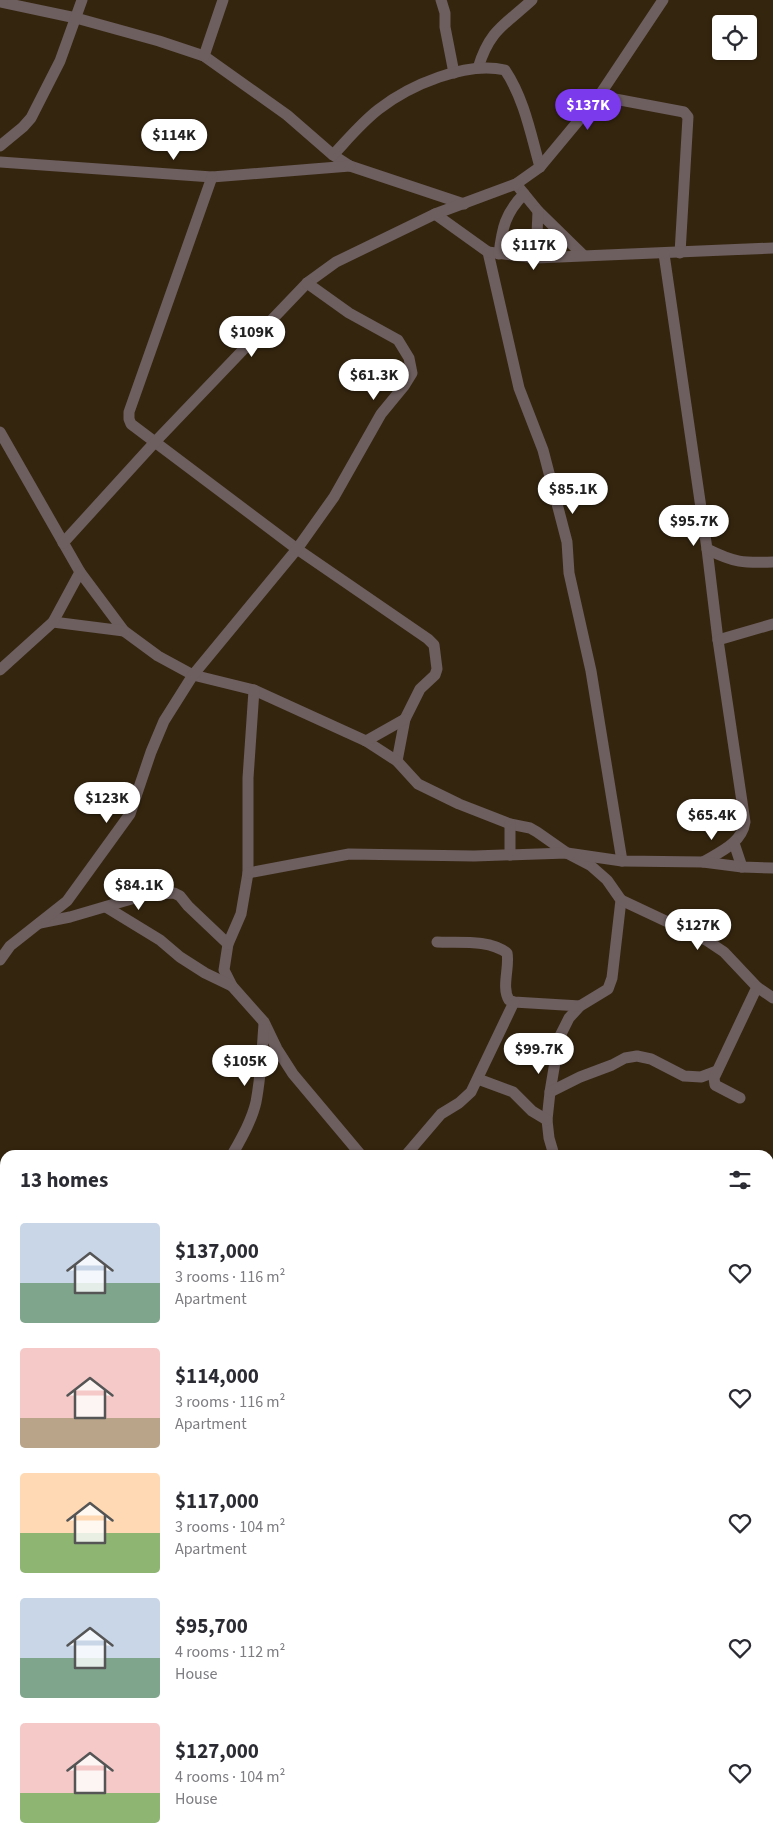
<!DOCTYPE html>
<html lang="en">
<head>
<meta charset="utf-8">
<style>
  body { margin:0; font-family:"Source Sans 3",sans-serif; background:#f7f7f7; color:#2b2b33; height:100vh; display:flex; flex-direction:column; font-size:19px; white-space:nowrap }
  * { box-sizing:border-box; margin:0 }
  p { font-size:16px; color:#7c7c81 }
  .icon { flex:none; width:28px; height:28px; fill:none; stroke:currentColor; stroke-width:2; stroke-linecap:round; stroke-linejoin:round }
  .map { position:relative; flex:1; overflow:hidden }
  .details { position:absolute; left:0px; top:1150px; width:774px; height:696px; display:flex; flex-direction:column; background:#fff; border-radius:15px 15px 0 0; box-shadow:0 1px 4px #0004 }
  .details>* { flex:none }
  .buttons { position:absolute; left:712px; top:15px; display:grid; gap:10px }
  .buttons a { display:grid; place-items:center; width:45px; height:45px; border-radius:5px; background:#fff; box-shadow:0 1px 4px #0004; font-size:25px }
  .price { position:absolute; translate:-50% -42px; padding:0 11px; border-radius:18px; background:#fff; color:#222; font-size:16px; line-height:32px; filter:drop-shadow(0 1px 2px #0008) }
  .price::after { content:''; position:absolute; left:50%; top:30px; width:15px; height:11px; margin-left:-8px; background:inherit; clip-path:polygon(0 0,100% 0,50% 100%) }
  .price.active { background:#7c3aed; color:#fff }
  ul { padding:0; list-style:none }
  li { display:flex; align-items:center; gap:15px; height:125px; padding:0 20px }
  li span { display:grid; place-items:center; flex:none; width:140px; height:100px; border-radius:5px; color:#555 }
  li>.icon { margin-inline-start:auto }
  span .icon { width:60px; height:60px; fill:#fffc; stroke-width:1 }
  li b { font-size:21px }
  h2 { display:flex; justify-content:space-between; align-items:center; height:60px; padding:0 20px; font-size:21px }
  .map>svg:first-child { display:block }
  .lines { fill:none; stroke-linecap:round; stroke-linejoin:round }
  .stream { stroke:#071617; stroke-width:4.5 }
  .minor { stroke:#6d5e5f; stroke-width:11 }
</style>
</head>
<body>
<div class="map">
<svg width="773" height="1846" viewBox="0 0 773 1846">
  <rect width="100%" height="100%" fill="#34250e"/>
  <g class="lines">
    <g class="stream">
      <polyline points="0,1315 5,1315"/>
      <polyline points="769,1816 773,1817"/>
    </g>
    <g class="minor">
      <polyline points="441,0 445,13 445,27 454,73"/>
      <polyline points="0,2 76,18 159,41 204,56 287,115 333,155 350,166 464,204"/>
      <polyline points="204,56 223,0"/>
      <path d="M478 68C490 29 505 25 532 0"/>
      <polyline points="599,96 684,112 688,117 680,253"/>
      <polyline points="0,146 23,127 31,118 60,61 82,0"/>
      <path d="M333 155C348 139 362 122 379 109 410 85 466 61 505 70 524 98 531 135 540 167"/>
      <polyline points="0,162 212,177 350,166"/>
      <polyline points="212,177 129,412 129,419 131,424 297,549 428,639 434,645 437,669 435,675 420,689 405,719 397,761"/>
      <polyline points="516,184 538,211 583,255"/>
      <polyline points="435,214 488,252 519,388 543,450 567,542 569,573 591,671 622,861"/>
      <polyline points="488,252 536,258 773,248"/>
      <path d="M499 254C502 229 505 213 524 194"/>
      <path d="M664 254 707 549 718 640 745 822C742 843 720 852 703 862"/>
      <polyline points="536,258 538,211"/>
      <polyline points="0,432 80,572 124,631 158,656 193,675 254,690 366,741 397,761 418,784 459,804 510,824 530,828 537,832 567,853 590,865 607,880 621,900 612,978 608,989 580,1006 569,1018 559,1038 550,1092 547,1120 549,1138 554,1155"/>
      <polyline points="63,543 155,442 307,283 336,262 435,214 516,184 540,167 599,96 663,0"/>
      <path d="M707 549C735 563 743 563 773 562"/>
      <polyline points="53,622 124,631"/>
      <polyline points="718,640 773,624"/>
      <polyline points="0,670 53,622 80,572"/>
      <polyline points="254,690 248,778 248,873 241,914 228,944 224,970 232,986 264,1022 277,1049 293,1074 361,1155"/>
      <polyline points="366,741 405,719"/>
      <polyline points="510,824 510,855"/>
      <polyline points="734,843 742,867"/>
      <polyline points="248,873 349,854 474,856 567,853 622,861 703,862 742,867 773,868"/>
      <polyline points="621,900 706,940 724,952 757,987 773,998"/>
      <polyline points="106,907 160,940 180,957 205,973 232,986"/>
      <polyline points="40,923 70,917 145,895 174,893 180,896 188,906 228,944"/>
      <path d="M437 942C459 943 489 939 507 953 510 967 501 987 509 1000L514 1002 580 1006"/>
      <polyline points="0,960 10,946 67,901 130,814 151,752 164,721 193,675 297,549 334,497 381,414 404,386 412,373 409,358 398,340 349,313 307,283"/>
      <polyline points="478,1079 513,1092 532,1111 547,1120"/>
      <polyline points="550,1092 580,1077 612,1065 625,1058 637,1056 651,1059 684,1076 701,1077 717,1071"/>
      <polyline points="740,1098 715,1085 714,1078 757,987"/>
      <path d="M232 1155C241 1139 252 1120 256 1102 261 1076 262 1050 264 1024"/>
      <polyline points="406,1155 441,1114 459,1103 471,1092 514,1002"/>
      <polyline points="0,1265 5,1265"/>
      <polyline points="769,1305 773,1304"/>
      <polyline points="0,1500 5,1505"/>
      <polyline points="0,1743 5,1741"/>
      <polyline points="0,1820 5,1820"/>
      <polyline points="68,1841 71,1846"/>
      <polyline points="329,1841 331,1846"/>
    </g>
  </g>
</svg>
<div class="buttons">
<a><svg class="icon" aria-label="locate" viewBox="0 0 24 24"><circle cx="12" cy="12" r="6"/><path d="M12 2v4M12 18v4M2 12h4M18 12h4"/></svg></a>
</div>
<b class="price active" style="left:588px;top:131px">$137K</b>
<b class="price" style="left:174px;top:161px">$114K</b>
<b class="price" style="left:534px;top:271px">$117K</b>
<b class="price" style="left:252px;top:358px">$109K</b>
<b class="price" style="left:374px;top:401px">$61.3K</b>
<b class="price" style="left:573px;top:515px">$85.1K</b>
<b class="price" style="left:694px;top:547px">$95.7K</b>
<b class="price" style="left:107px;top:824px">$123K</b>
<b class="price" style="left:712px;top:841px">$65.4K</b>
<b class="price" style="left:139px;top:911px">$84.1K</b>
<b class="price" style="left:698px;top:951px">$127K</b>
<b class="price" style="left:539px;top:1075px">$99.7K</b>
<b class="price" style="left:245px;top:1087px">$105K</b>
<section class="details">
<h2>13 homes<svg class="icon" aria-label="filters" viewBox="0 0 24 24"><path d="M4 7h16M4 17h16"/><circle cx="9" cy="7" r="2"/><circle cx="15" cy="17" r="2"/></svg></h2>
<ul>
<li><span style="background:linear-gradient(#c9d6e8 60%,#7fa58c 0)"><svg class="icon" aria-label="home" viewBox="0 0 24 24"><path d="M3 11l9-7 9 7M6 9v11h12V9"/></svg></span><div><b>$137,000</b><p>3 rooms · 116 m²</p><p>Apartment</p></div><svg class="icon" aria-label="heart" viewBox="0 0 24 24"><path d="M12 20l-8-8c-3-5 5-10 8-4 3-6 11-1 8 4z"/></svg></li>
<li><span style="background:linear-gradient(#f6c9c9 70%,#b9a48a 0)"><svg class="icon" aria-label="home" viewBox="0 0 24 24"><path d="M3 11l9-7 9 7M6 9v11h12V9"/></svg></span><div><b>$114,000</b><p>3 rooms · 116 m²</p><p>Apartment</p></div><svg class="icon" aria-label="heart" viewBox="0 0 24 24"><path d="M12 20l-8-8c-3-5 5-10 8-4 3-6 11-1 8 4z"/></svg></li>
<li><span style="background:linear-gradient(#ffd9b3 60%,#8fb573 0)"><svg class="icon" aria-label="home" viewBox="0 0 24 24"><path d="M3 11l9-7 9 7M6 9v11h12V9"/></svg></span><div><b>$117,000</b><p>3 rooms · 104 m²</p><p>Apartment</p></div><svg class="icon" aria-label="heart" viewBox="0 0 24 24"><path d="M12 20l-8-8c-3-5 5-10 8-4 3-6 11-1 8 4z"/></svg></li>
<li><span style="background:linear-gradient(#c9d6e8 60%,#7fa58c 0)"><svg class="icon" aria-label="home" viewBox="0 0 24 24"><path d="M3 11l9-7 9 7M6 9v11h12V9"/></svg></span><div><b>$95,700</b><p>4 rooms · 112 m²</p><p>House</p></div><svg class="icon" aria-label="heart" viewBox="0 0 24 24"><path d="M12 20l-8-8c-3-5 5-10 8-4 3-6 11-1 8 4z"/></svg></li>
<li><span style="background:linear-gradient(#f6c9c9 70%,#8fb573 0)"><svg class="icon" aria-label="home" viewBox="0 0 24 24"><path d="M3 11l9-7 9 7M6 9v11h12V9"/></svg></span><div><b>$127,000</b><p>4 rooms · 104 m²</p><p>House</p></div><svg class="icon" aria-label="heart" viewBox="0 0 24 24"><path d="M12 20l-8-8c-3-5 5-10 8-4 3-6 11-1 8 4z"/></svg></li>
</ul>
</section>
</div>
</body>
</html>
